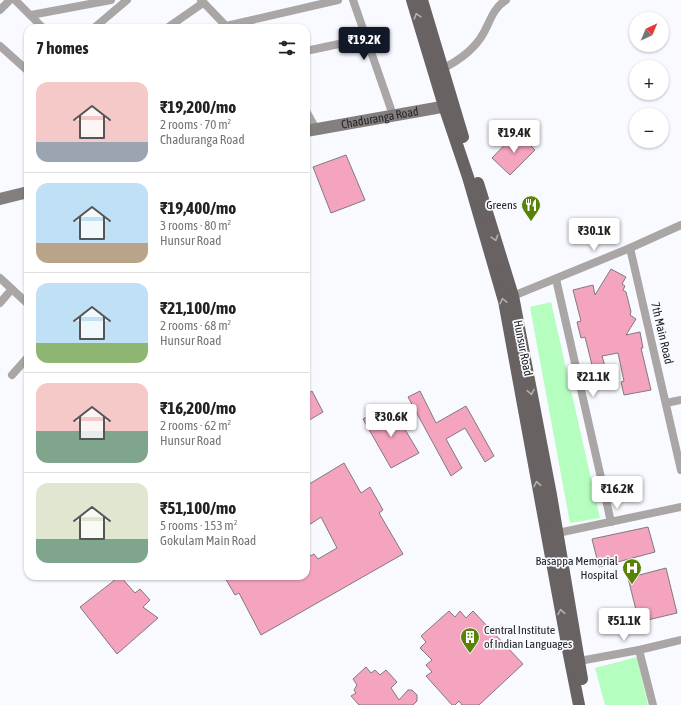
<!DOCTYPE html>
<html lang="en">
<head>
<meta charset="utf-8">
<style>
  body { margin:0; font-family:"Asap Condensed",sans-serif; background:#f2f2f2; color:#222; height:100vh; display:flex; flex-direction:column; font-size:15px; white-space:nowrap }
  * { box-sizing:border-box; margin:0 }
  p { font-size:13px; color:#767676 }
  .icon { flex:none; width:22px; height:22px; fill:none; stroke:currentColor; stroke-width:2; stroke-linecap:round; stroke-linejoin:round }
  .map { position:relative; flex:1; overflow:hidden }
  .details { position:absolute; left:24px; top:24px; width:286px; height:556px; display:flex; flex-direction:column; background:#fff; border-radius:12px; box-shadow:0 1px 3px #0004 }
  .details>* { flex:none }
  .needle { width:26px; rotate:44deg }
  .tools { position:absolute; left:629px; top:12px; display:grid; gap:8px }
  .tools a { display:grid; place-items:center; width:40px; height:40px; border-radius:50%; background:#fff; box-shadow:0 1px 3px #0004; font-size:20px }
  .price { position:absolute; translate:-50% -34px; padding:0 9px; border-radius:4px; background:#fff; color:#222; font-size:13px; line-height:26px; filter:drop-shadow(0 1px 2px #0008) }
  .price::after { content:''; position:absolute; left:50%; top:24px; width:12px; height:9px; margin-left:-6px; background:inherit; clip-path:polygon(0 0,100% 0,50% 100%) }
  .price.selected { background:#111827; color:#fff }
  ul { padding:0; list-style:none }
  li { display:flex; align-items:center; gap:12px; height:100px; padding:0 12px }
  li+li { border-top:1px solid #e0e0e0 }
  li span { display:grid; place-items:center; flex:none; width:112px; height:80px; border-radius:12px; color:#555 }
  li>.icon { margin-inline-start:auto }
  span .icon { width:48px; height:48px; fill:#fffc; stroke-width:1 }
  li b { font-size:17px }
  h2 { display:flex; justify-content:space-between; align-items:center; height:48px; padding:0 12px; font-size:17px }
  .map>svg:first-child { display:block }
  .green { fill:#b5febf }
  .building { fill:#f5a4bf; stroke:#81797b }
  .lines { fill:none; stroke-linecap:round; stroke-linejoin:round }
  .street { stroke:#aba6a6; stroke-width:8 }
  .secondary { stroke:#847e7e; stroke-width:12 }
  .primary { stroke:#696262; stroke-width:12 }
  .oneway { stroke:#b1aeb0 }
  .labels { text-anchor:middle; stroke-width:3.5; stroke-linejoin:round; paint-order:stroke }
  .street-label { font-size:12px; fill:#232426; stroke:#f9faff }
  .poi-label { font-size:12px; fill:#232426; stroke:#f9faff; text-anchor:end }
</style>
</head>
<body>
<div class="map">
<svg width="681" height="705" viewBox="0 0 681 705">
  <rect width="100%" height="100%" fill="#f9faff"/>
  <g class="green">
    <polygon points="551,302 600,518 570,523 530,307"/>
    <polygon points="637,657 648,705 605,705 595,668"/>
  </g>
  <g class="building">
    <polygon points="517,132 535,150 510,175 492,158"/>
    <polygon points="346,155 365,200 331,213 313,167"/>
    <polygon points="611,269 626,277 622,284 625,286 623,290 626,292 631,312 630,315 636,319 626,335 640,332 643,348 641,348 651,390 624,395 621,382 624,381 618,353 602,356 607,373 591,378 588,366 592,365 585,337 581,338 577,322 581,321 573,290 593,285 595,295"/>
    <polygon points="312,391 323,412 306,422 306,395"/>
    <polygon points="420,391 436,423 466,406 494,456 485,462 465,428 446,439 462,468 451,476 408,397"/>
    <polygon points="394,411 419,453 391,468 363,419 375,412 379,418"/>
    <polygon points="344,463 361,493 370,487 383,510 379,513 403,554 261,635 239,593 235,595 224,576 306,576 306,558 314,554 318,559 337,548 321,517 306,527 306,486"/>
    <polygon points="648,527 655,552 599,567 592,539"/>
    <polygon points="666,568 677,613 639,622 628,578"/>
    <polygon points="120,576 135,593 140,589 150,600 143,607 158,618 117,654 80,607"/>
    <polygon points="449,611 455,617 460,611 466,618 473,611 523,664 479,705 462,705 459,701 455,705 452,705 426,676 432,672 426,665 432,660 420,648 426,642 421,636"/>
    <polygon points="366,667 371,673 375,670 380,675 386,670 397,682 391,688 399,700 408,690 412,690 417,695 417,701 413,705 359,705 351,696 356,693 354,690 357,685 353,679"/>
  </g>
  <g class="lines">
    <g class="street">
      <polyline points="15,0 43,28"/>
      <polyline points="201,0 228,28"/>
      <polyline points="353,0 393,115"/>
      <polyline points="0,10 10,0"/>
      <polyline points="31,15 111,0"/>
      <polyline points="226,26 338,0"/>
      <polyline points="94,28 127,0"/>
      <polyline points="167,28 203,3"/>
      <polyline points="0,46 28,71"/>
      <polyline points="306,51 367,38"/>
      <path d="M442 69C458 61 474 50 483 34 490 22 493 8 506 0"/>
      <polyline points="306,111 316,129"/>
      <polyline points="630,248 681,470"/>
      <polyline points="0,278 28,304"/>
      <polyline points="556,279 611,522"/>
      <polyline points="513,296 630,248 681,225"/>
      <polyline points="0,303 12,289"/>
      <polyline points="12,375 28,357"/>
      <polyline points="666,403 681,400"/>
      <polyline points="553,534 681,507"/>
      <polyline points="639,650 653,705"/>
      <polyline points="574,662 639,650 681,640"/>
    </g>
    <g class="secondary">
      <path id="s1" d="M306 131 453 105"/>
      <polyline points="0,199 28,192"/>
    </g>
    <g class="primary">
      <polyline points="412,0 444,106 468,177 504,301 569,655 579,705"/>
      <polyline points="422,0 463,137"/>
      <polyline points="478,183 513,296 551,495 582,679"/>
    </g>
  </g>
  <defs><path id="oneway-chevron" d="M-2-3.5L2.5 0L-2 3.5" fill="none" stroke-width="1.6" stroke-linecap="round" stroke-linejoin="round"/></defs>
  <g class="oneway">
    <use href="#oneway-chevron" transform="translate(417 16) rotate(-107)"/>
    <use href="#oneway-chevron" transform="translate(495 238) rotate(73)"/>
    <use href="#oneway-chevron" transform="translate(503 301) rotate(-103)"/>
    <use href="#oneway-chevron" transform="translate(531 392) rotate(79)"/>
    <use href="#oneway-chevron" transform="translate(537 484) rotate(-101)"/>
    <use href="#oneway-chevron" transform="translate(561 612) rotate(-100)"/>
  </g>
  <defs>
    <g id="restaurant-pin" transform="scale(1)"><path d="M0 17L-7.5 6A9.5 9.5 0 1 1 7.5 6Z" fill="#598207" stroke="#f9faff"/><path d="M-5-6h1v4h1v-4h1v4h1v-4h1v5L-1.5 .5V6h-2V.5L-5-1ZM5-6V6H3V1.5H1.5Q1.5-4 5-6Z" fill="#fff"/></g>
    <g id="hospital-pin" transform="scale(1)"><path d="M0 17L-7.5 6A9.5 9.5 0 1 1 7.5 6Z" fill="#598207" stroke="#f9faff"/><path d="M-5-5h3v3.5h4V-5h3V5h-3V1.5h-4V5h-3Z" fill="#fff"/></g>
    <g id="building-pin" transform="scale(1)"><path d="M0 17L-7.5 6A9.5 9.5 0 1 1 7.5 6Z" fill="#598207" stroke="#f9faff"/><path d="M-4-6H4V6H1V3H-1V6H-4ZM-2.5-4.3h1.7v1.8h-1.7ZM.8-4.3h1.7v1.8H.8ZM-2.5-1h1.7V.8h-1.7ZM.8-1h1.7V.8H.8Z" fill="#fff"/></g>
  </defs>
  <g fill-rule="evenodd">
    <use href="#restaurant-pin" x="531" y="205"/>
    <use href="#hospital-pin" x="632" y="568"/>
    <use href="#building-pin" x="470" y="637"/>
  </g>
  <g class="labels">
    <g class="street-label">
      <text dy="4" stroke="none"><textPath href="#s1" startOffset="75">Chaduranga Road</textPath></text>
      <text transform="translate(662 333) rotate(77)" y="4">7th Main Road</text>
      <text transform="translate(523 348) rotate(79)" y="4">Hunsur Road</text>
    </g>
    <g class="poi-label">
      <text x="517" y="209">Greens</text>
      <text x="618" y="565">Basappa Memorial<tspan x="618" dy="14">Hospital</tspan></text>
      <text x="484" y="634" text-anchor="start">Central Institute<tspan x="484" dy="14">of Indian Languages</tspan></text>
    </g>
  </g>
</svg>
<div class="tools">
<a><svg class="needle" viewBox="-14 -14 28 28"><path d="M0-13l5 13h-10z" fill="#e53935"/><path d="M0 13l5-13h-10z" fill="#767676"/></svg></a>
<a>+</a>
<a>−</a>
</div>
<b class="price selected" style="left:364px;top:61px">₹19.2K</b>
<b class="price" style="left:514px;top:154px">₹19.4K</b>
<b class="price" style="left:594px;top:252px">₹30.1K</b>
<b class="price" style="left:593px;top:398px">₹21.1K</b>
<b class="price" style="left:391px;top:438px">₹30.6K</b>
<b class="price" style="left:617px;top:510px">₹16.2K</b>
<b class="price" style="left:624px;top:642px">₹51.1K</b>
<section class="details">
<h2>7 homes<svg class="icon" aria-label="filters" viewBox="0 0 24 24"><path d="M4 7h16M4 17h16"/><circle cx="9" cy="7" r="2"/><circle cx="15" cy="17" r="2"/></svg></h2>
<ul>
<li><span style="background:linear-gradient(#f6c9c9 75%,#9aa5b1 0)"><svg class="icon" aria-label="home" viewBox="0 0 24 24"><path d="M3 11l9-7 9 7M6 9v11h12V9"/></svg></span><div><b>₹19,200/mo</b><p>2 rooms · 70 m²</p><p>Chaduranga Road</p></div></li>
<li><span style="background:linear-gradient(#bfe0f5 75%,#b9a48a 0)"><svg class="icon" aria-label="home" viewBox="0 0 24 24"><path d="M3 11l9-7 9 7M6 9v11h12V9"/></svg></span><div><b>₹19,400/mo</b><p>3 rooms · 80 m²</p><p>Hunsur Road</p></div></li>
<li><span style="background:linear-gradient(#bfe0f5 75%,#8fb573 0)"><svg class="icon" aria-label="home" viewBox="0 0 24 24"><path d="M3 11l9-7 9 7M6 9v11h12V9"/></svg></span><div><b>₹21,100/mo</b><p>2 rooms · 68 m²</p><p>Hunsur Road</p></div></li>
<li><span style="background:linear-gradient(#f6c9c9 60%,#7fa58c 0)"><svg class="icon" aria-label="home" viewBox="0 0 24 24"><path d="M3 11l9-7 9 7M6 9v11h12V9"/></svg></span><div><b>₹16,200/mo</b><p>2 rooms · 62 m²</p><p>Hunsur Road</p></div></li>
<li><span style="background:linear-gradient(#dfe7d0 70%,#7fa58c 0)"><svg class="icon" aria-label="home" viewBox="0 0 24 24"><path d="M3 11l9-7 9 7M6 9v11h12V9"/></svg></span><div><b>₹51,100/mo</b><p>5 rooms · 153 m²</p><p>Gokulam Main Road</p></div></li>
</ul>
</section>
</div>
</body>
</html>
